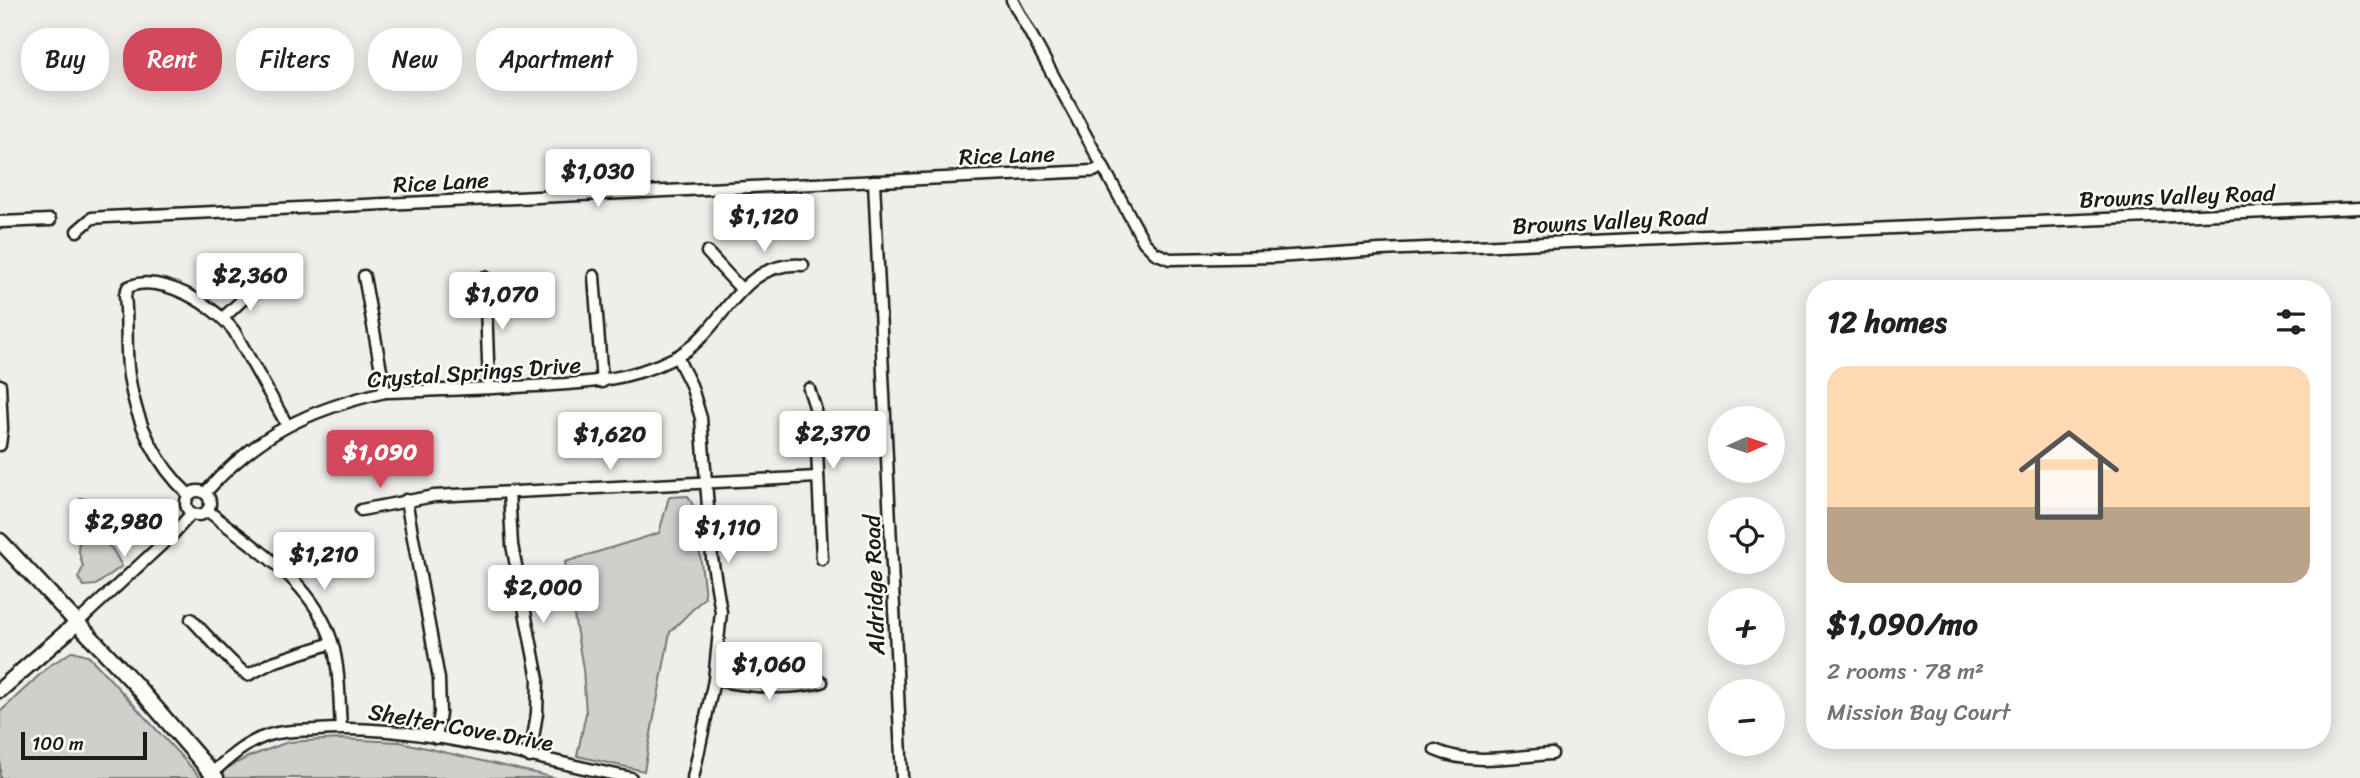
<!DOCTYPE html>
<html lang="en">
<head>
<meta charset="utf-8">
<style>
  body { margin:0; font-family:Sriracha,sans-serif; background:#f2f2f2; color:#202124; height:100vh; display:flex; flex-direction:column; font-size:26px; white-space:nowrap }
  * { box-sizing:border-box; margin:0 }
  p { font-size:23px; color:#757577 }
  .icon { flex:none; width:38px; height:38px; fill:none; stroke:currentColor; stroke-width:2; stroke-linecap:round; stroke-linejoin:round }
  .map { position:relative; flex:1; overflow:hidden }
  .sheet { position:absolute; left:1806px; top:280px; width:525px; height:469px; display:flex; flex-direction:column; background:#fff; border-radius:28px; box-shadow:0 4px 18px #0003 }
  .sheet>* { flex:none }
  .guide { position:absolute; left:21px; top:28px; width:665px; height:63px; display:flex; gap:14px }
  .needle { width:46px; rotate:87deg }
  .tools { position:absolute; left:1708px; top:406px; display:grid; gap:14px }
  .tools a { display:grid; place-items:center; width:77px; height:77px; border-radius:50%; background:#fff; box-shadow:0 4px 18px #0003; font-size:35px }
  .scale { position:absolute; left:21px; bottom:18px; width:126px; box-sizing:border-box; padding-left:7px; border:4px solid #1c1c1c; border-top:0; font-size:19px; line-height:24px; white-space:nowrap; color:#1c1c1c; -webkit-text-stroke:5px #fdfcf7; paint-order:stroke }
  .price { position:absolute; translate:-50% -60px; padding:0 16px; border-radius:7px; background:#fff; color:#222; font-size:23px; line-height:46px; filter:drop-shadow(0 2px 4px #0008) }
  .price::after { content:''; position:absolute; left:50%; top:42px; width:21px; height:16px; margin-left:-10px; background:inherit; clip-path:polygon(0 0,100% 0,50% 100%) }
  .price.selected { background:#d1495b; color:#fff }
  ul { padding:0; list-style:none }
  li { display:grid; align-content:center; gap:14px; height:371px; padding:0 21px }
  li+li { border-top:2px solid #e0e0e0 }
  li span { display:grid; place-items:center; height:217px; border-radius:21px; color:#555 }
  li>.icon { margin-inline-start:auto }
  span .icon { width:126px; height:126px; fill:#fffc; stroke-width:1 }
  li b { font-size:30px }
  h2 { display:flex; justify-content:space-between; align-items:center; height:84px; padding:0 21px; font-size:30px }
  .tag { padding:0 24px; border-radius:28px; background:#fff; box-shadow:0 4px 18px #0003; font-size:24px; line-height:63px }
  .tag.selected { background:#d1495b; color:#fff }
  .map>svg:first-child { display:block }
  .green { fill:#d0cfcc; stroke:#767674; stroke-width:2 }
  .lines { fill:none; stroke-linecap:round; stroke-linejoin:round }
  .street-casing { stroke:#1c1c1c; stroke-width:15 }
  .secondary-casing { stroke:#1c1c1c; stroke-width:19 }
  .street { stroke:#fdfcf7; stroke-width:10 }
  .secondary { stroke:#fdfcf7; stroke-width:14 }
  .labels { text-anchor:middle; stroke-width:5; stroke-linejoin:round; paint-order:stroke }
  .street-label { font-size:23px; fill:#1c1c1c; stroke:#fdfcf7 }
</style>
</head>
<body>
<div class="map">
<svg width="2360" height="778" viewBox="0 0 2360 778">
  <rect width="100%" height="100%" fill="#f0eeea"/>
  <filter id="ink" filterUnits="userSpaceOnUse"><feTurbulence type="fractalNoise" baseFrequency=".0143" numOctaves="2"/><feDisplacementMap in="SourceGraphic" scale="14" xChannelSelector="R" yChannelSelector="G"/><feConvolveMatrix kernelMatrix="1 2 1 2 8 2 1 2 1" color-interpolation-filters="sRGB"/></filter>
  <g filter="url(#ink)">
    <g class="green">
      <polygon points="688,496 695,509 705,597 670,632 644,771 577,756 586,713 583,669 565,562 659,533 669,497"/>
      <polygon points="81,498 89,500 96,533 113,550 122,566 96,585 84,586 78,578 83,567 78,548 83,526 76,505"/>
      <polygon points="73,651 87,655 96,664 201,778 0,778 0,712 49,666"/>
      <polygon points="340,739 400,742 556,778 208,778 248,757 288,742"/>
    </g>
    <g class="lines">
      <g class="street-casing">
        <g id="street">
          <polyline points="1012,0 1144,242 1155,253 1170,259 1276,257 1380,250 2360,208"/>
          <polyline points="874,181 902,778"/>
          <polyline points="0,222 50,220"/>
          <polyline points="77,231 92,218 106,217 1094,171 1103,166"/>
          <polyline points="707,252 742,290"/>
          <polyline points="364,276 385,392"/>
          <polyline points="594,276 602,382"/>
          <polyline points="485,277 489,388"/>
          <polyline points="224,317 256,287"/>
          <polyline points="677,357 691,385 701,418 712,558 721,612 714,680 693,778"/>
          <polyline points="0,385 2,429 0,445"/>
          <polyline points="809,389 815,407 822,559"/>
          <circle cx="198" cy="503" r="12"/>
          <polyline points="509,492 512,545 538,679 537,713 530,757"/>
          <path d="M205 493C257 434 310 409 385 392 428 391 470 389 513 387 570 384 623 384 674 358 725 332 737 260 803 265"/>
          <path d="M189 495C155 463 136 422 129 376 125 350 128 322 125 295L128 287C161 272 215 306 234 331L287 425"/>
          <polyline points="406,500 439,679 440,713 436,738"/>
          <polyline points="361,510 434,496 818,477"/>
          <path d="M208 511C255 549 313 581 332 642 340 670 339 700 341 728"/>
          <path d="M191 619C202 630 238 671 248 675L273 662 332 643"/>
          <polyline points="77,623 173,534 191,514"/>
          <path d="M714 680C750 686 786 691 822 682"/>
          <path d="M1435 750C1470 766 1514 756 1552 754"/>
          <path d="M212 773C230 757 246 742 269 735 284 730 301 731 317 730 420 723 530 758 631 778"/>
        </g>
      </g>
      <g class="secondary-casing">
        <g id="secondary">
          <polyline points="0,541 135,684 216,778"/>
          <polyline points="0,690 77,623"/>
        </g>
      </g>
      <use href="#street" class="street"/>
      <use href="#secondary" class="secondary"/>
    </g>
  </g>
  <g class="labels">
    <g class="street-label">
      <text transform="translate(1007 155) rotate(-2)" y="8">Rice Lane</text>
      <text transform="translate(441 182) rotate(-3)" y="8">Rice Lane</text>
      <text transform="translate(2177 196) rotate(-2)" y="8">Browns Valley Road</text>
      <text transform="translate(1610 221) rotate(-3)" y="8">Browns Valley Road</text>
      <text transform="translate(474 372) rotate(-4)" y="8">Crystal Springs Drive</text>
      <text transform="translate(874 585) rotate(-92)" y="8">Aldridge Road</text>
      <text transform="translate(461 727) rotate(10)" y="8">Shelter Cove Drive</text>
    </g>
  </g>
</svg>
<div class="tools">
<a><svg class="needle" viewBox="-14 -14 28 28"><path d="M0-13l5 13h-10z" fill="#e53935"/><path d="M0 13l5-13h-10z" fill="#757577"/></svg></a>
<a><svg class="icon" aria-label="locate" viewBox="0 0 24 24"><circle cx="12" cy="12" r="6"/><path d="M12 2v4M12 18v4M2 12h4M18 12h4"/></svg></a>
<a>+</a>
<a>−</a>
</div>
<div class="scale">100 m</div>
<b class="price" style="left:598px;top:209px">$1,030</b>
<b class="price" style="left:764px;top:254px">$1,120</b>
<b class="price" style="left:250px;top:313px">$2,360</b>
<b class="price" style="left:502px;top:332px">$1,070</b>
<b class="price" style="left:833px;top:471px">$2,370</b>
<b class="price" style="left:610px;top:472px">$1,620</b>
<b class="price selected" style="left:380px;top:490px">$1,090</b>
<b class="price" style="left:124px;top:559px">$2,980</b>
<b class="price" style="left:728px;top:565px">$1,110</b>
<b class="price" style="left:324px;top:592px">$1,210</b>
<b class="price" style="left:543px;top:625px">$2,000</b>
<b class="price" style="left:769px;top:702px">$1,060</b>
<div class="guide">
<a class="tag">Buy</a>
<a class="tag selected">Rent</a>
<a class="tag">Filters</a>
<a class="tag">New</a>
<a class="tag">Apartment</a>
</div>
<section class="sheet">
<h2>12 homes<svg class="icon" aria-label="filters" viewBox="0 0 24 24"><path d="M4 7h16M4 17h16"/><circle cx="9" cy="7" r="2"/><circle cx="15" cy="17" r="2"/></svg></h2>
<ul>
<li><span style="background:linear-gradient(#ffd9b3 65%,#b9a48a 0)"><svg class="icon" aria-label="home" viewBox="0 0 24 24"><path d="M3 11l9-7 9 7M6 9v11h12V9"/></svg></span><div><b>$1,090/mo</b><p>2 rooms · 78 m²</p><p>Mission Bay Court</p></div></li>
</ul>
</section>
</div>
</body>
</html>
